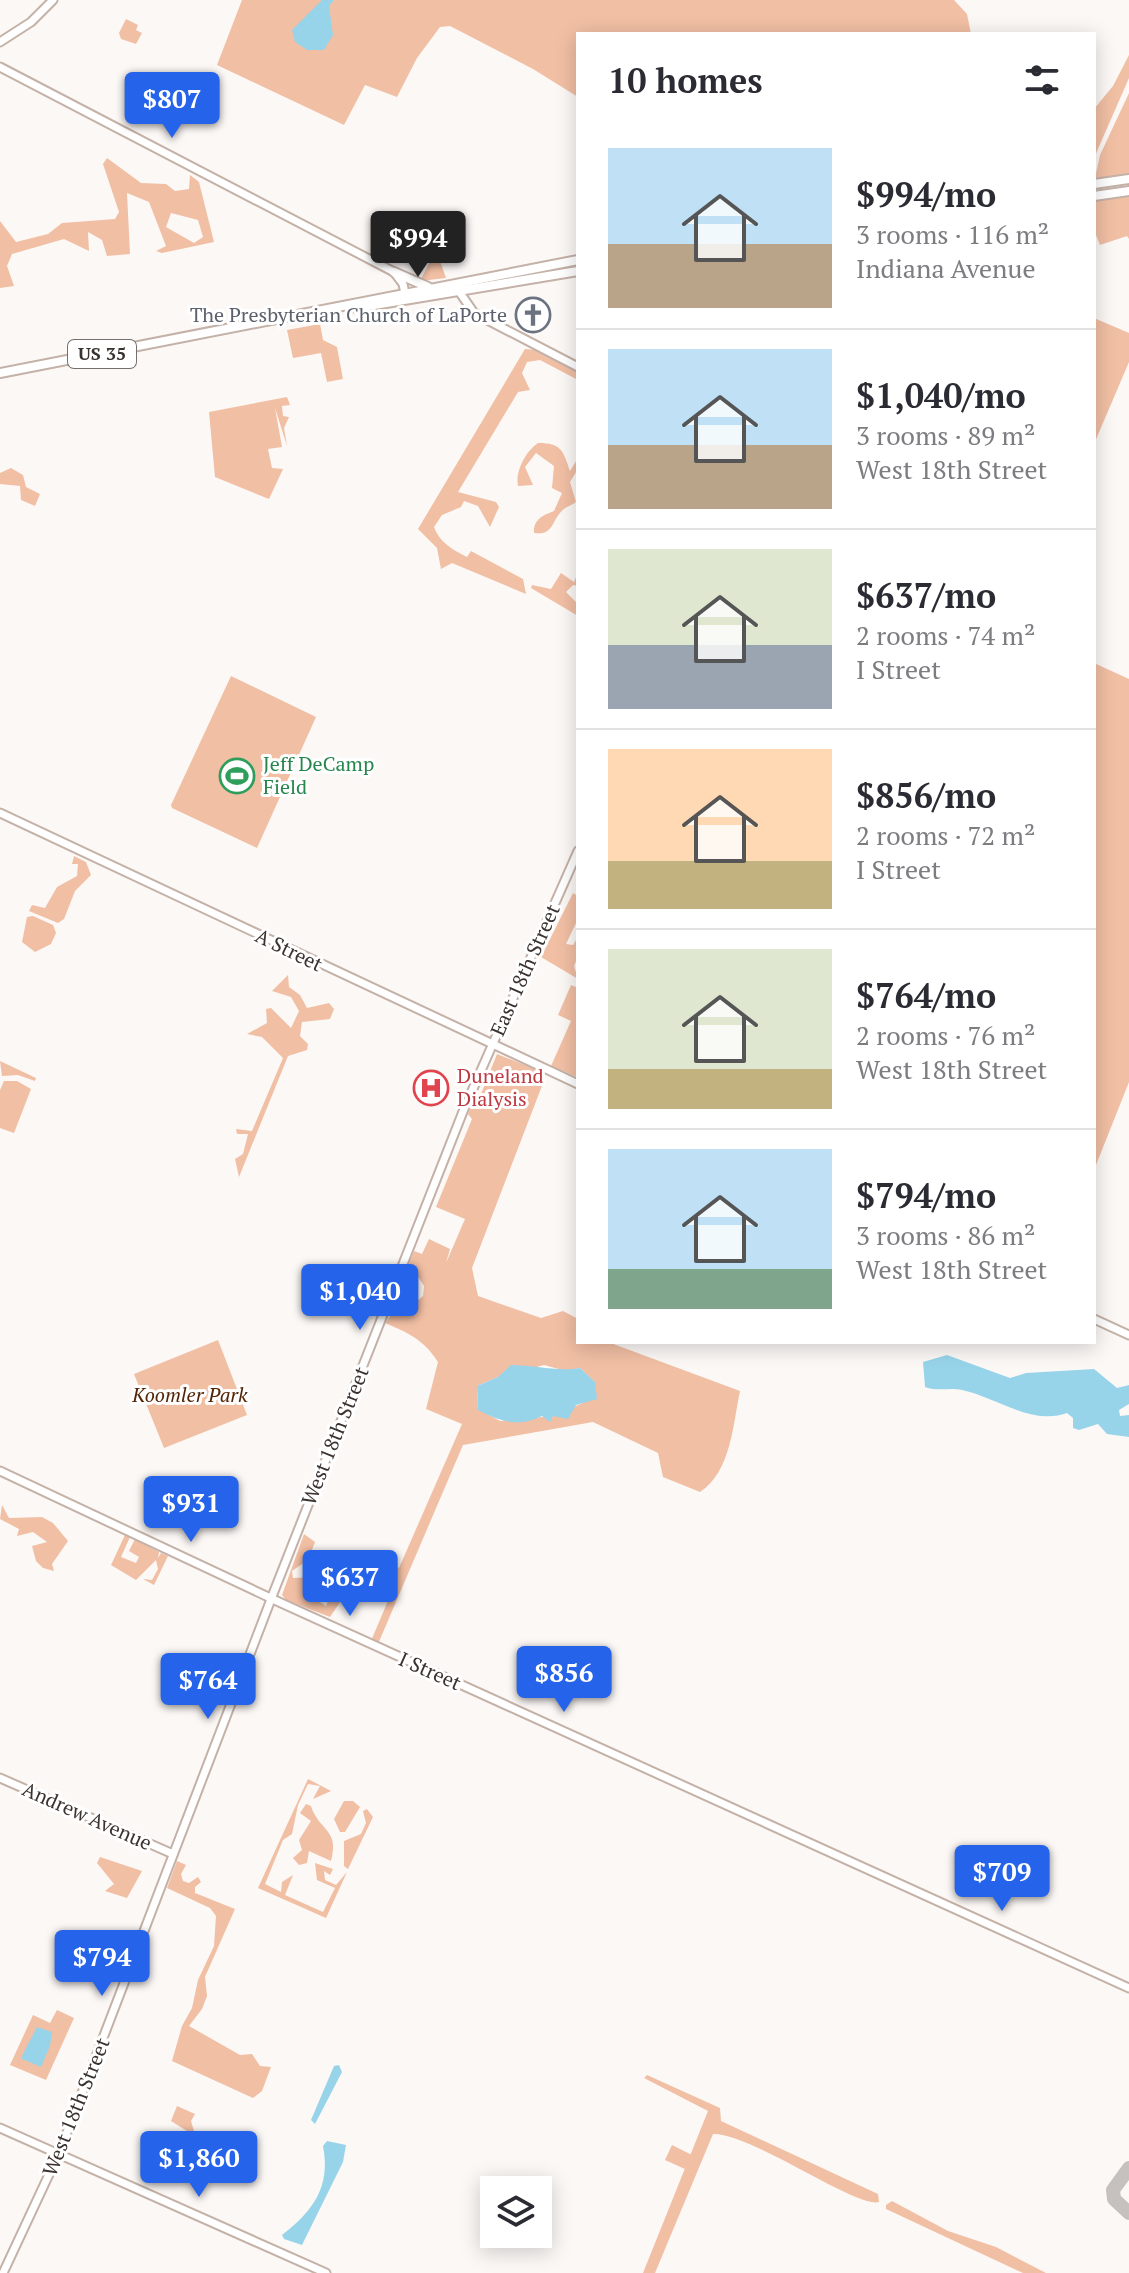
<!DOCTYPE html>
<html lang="en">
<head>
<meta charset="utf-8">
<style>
  body { margin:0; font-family:"PT Serif",serif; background:#f2f2f3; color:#2b2b33; height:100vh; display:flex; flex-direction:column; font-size:30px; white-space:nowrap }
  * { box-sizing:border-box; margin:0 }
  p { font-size:26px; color:#7c7c81 }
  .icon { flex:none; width:44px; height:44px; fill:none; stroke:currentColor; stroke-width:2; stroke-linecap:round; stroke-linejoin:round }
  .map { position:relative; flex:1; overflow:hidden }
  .drawer { position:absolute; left:576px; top:32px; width:520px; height:1312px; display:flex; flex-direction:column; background:#fff; border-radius:0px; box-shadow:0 4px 20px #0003 }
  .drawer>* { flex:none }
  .fabs { position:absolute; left:480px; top:2176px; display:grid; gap:16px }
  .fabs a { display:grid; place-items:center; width:72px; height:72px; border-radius:0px; background:#fff; box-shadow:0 4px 20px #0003; font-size:40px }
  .price { position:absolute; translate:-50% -68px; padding:0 18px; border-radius:8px; background:#2563eb; color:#fff; font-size:26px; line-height:52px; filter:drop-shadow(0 2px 4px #0008) }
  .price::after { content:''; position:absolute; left:50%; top:48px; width:24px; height:18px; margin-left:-12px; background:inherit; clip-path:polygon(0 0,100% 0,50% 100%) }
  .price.selected { background:#222; color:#fff }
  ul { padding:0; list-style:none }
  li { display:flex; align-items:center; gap:24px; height:200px; padding:0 32px }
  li+li { border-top:2px solid #e1e1e2 }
  li span { display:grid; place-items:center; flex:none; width:224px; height:160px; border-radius:0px; color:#555 }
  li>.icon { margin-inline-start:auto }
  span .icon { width:96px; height:96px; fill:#fffc; stroke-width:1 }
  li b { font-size:34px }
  h2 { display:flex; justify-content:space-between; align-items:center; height:96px; padding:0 32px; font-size:34px }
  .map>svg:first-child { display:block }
  .green { fill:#f1bfa4; fill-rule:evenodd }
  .water { fill:#97d4ea }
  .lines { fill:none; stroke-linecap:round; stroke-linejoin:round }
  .taxiway { stroke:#c6c1be; stroke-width:14 }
  .tertiary-casing { stroke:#c4b1a7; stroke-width:11 }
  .secondary-casing { stroke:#c4b1a7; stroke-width:11 }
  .primary-casing { stroke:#c4b1a7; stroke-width:12 }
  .tertiary { stroke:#fff; stroke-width:7 }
  .secondary { stroke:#fff; stroke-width:7 }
  .primary { stroke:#fff; stroke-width:8 }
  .labels { text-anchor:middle; stroke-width:6; stroke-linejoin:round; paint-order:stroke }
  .shield { fill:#fff; stroke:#75706d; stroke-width:2 }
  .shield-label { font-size:18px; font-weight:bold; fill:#3a322e }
  .worship-label { font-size:20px; fill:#5b616d; stroke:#fff; text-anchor:end }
  .leisure-label { font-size:20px; fill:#27864d; stroke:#fff; text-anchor:start }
  .street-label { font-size:20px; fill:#3a322e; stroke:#fff }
  .health-label { font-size:20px; fill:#be3a42; stroke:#fff; text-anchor:start }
  .park-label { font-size:20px; font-style:italic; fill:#532506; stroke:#fff }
</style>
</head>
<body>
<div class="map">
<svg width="1129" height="2273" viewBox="0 0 1129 2273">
  <rect width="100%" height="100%" fill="#fcf8f6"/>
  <g class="green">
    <polygon points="242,0 954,0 967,14 971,34 578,34 578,97 533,69 450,26 440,27 417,58 397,97 365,85 344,125 217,65"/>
    <polygon points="126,19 138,25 136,30 142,33 136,44 121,39 119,33"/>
    <polygon points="1129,55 1129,78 1094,158 1094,109 1113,86"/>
    <polygon points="1129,93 1129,174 1095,178 1100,155"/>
    <path d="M107 158 141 183 166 184 175 191 189 189 190 175 199 182 214 242 162 253 156 251 166 246 149 202 127 193 130 254 107 256 102 240 88 232 89 251 64 239 12 254 7 266 14 286 0 288V221L16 242 48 234 62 223 115 219 119 212 103 164ZM171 213 198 220 203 237 194 243 166 227Z"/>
    <polygon points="1129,196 1129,239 1127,236 1100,245 1094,230 1094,200"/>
    <polygon points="434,254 439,258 446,278 420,281"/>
    <polygon points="1094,318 1129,333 1129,362 1094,444"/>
    <polygon points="320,324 323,340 337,347 343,379 327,382 321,353 293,358 287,330"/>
    <path d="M525 349 538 350 578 370V380L540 360 527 362 522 373 530 390 518 392 458 492 496 502 499 507 490 527 478 506 464 501 461 507 442 515 434 527C439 542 453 550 467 557L471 551 523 579 526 594 452 563 441 569 437 548 418 529Z"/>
    <polygon points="287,397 290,405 282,406 283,416 289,417 284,428 287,446 275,408 282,447 268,449 272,468 283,469 269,499 215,477 209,412"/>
    <path d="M538 443C562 443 563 451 570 471L578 458V469L570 482 576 502C572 505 568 506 564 509 551 519 555 536 534 533 533 519 544 515 554 511L562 493 552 488 554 466 536 453 525 467 533 485 518 486C515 471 526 451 538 443Z"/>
    <polygon points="11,468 23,475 26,487 40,494 35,506 21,500 20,486 0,484 0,473"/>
    <polygon points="578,572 578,586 573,585 566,592 578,604 578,616 531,588 532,585 551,589 561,573 574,582"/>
    <polygon points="1094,663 1129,679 1129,1082 1094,1170"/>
    <polygon points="231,676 316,717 257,848 172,808 171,805"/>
    <polygon points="74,856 86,862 91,875 75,891 64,919 58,923 29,911 32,905 45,908 57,887 77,876 78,864 72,864"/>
    <polygon points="573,893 578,896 578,919 566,944 573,945 578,937 578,956 574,966 578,979 541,957"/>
    <polygon points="33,916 53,925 56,933 51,944 35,952 22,942 27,917"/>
    <polygon points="288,975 289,987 300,995 307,1008 329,1003 334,1009 330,1019 302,1022 300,1036 308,1044 307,1050 288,1056 239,1177 235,1159 243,1154 248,1134 237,1134 236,1129 252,1131 283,1058 262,1037 247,1034 267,1023 266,1009 271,1008 291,1028 299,1011 291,997 272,991"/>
    <polygon points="571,985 578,988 577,1077 551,1066 571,1021 558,1015"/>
    <path d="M497 1054 535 1069 545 1078 472 1268 478 1296 541 1318 563 1311 578 1319V1342H608L740 1391C733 1424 731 1472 700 1492L663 1477 658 1453 593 1422 463 1445 378 1644 371 1641 395 1584 382 1576 373 1580 358 1575 354 1563 362 1552 399 1568 462 1424 426 1409 438 1362C424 1340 409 1333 385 1323L399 1305 415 1303 423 1296 424 1286 409 1263 414 1251 422 1254 429 1239 450 1249 446 1263 465 1219 436 1207 472 1119 468 1114 476 1093 481 1094ZM544 1365 566 1371 580 1368 595 1382 585 1402 553 1416 500 1421 478 1409 477 1386 498 1377Z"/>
    <polygon points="0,1061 36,1078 35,1081 18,1075 2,1076"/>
    <polygon points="4,1081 17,1081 31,1089 14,1133 0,1128 0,1090"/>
    <polygon points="218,1340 247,1415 164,1448 134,1374"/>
    <polygon points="2,1505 9,1518 42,1517 53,1523 68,1541 52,1564 54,1571 43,1568 36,1561 32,1546 47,1542 33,1532 17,1536 19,1529 0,1519"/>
    <polygon points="304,1534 315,1542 308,1560 292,1571 293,1578 315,1577 320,1587 317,1600 326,1606 339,1573 344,1577 342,1599 330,1617 286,1600 282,1595"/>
    <polygon points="125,1535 130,1537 121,1557 136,1563 139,1557 129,1551 135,1539 159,1552 158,1558 161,1553 168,1556 154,1585 143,1579 152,1580 158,1569 156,1560 136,1580 111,1565"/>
    <polygon points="308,1779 331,1791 313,1799 320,1786 308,1784 298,1805 292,1834 283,1840 265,1884 281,1892 282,1882 293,1875 285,1895 323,1912 335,1888 317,1880 315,1863 333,1869 330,1875 324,1871 325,1880 336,1885 347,1872 326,1918 258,1888"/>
    <polygon points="344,1801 353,1801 360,1807 345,1832 340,1832 334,1819"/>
    <path d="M306 1804 311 1806C319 1831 340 1829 331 1861L309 1851 307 1863 299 1865 293 1858 302 1850 299 1840 311 1821 300 1813Z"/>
    <polygon points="367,1809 373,1817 348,1869 344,1866 344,1841 361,1834 366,1823 363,1811"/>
    <polygon points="100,1857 142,1871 127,1898 105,1891 114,1884 97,1863"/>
    <polygon points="177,1861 186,1865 181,1874 183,1881 189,1883 198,1877 201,1882 195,1887 195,1893 235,1909 205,1977 207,1996 202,2009 189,2026 240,2055 252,2054 260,2066 271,2067 262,2091 253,2098 172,2061 182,2026 192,2008 198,1980 214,1946 216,1916 210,1908 167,1888"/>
    <polygon points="57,2010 74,2018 46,2080 10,2065 33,2015 50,2023"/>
    <path d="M647 2075 720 2108 721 2121 878 2194 879 2202C857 2209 751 2133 713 2134L655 2273H643L708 2111 644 2078Z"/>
    <polygon points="177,2106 195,2114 191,2121 194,2131 215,2140 208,2155 181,2146 187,2131 171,2121"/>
    <polygon points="672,2145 692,2155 685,2169 665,2160"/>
    <polygon points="892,2201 948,2231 996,2247 1046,2273 1023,2273 886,2209 886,2205"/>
  </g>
  <g class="water">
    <polygon points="322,0 334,0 329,6 333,35 324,50 307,50 295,42 292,30"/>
    <path d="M947 1355 1010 1378 1026 1373 1094 1369 1117 1388 1129 1385V1404L1119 1410 1120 1416 1129 1415V1437L1107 1434 1098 1424 1079 1430 1073 1428V1418L1067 1413C1032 1426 996 1397 962 1390 948 1387 939 1392 925 1387L923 1362Z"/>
    <path d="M511 1365C534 1365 558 1372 580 1368L595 1382 597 1399 576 1405 568 1419 553 1416 550 1422 542 1416C519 1428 499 1421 478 1410L477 1386 498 1377Z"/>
    <polygon points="37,2027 52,2032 50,2046 41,2067 22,2059 22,2056"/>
    <polygon points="339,2065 342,2072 315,2124 311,2120 334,2066"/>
    <path d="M327 2141 346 2145 343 2162 302 2245 284 2239 282 2235C313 2211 331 2187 323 2146Z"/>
  </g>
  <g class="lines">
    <polyline class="taxiway" points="1129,2168 1113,2190 1114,2199 1129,2213"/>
    <g class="tertiary-casing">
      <g id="tertiary">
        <polyline points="0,67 394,272 403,284 406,298"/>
        <polyline points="456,287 474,313 578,367"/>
        <polyline points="0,813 578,1084"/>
        <polyline points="1094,1319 1129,1335"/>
        <polyline points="0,1471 279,1602 1129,1988"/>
        <polyline points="0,1778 173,1854"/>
        <polyline points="3,2273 59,2153 273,1594 464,1109 578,851"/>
      </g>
    </g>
    <g class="secondary-casing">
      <g id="secondary">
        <polyline points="0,42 31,22 53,0"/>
        <polyline points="0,2128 326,2273"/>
      </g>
    </g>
    <g class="primary-casing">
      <g id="primary">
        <polyline points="1094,184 1129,179"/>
        <polyline points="1094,196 1129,191"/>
        <polyline points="394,272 428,287"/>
        <polyline points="356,308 578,271"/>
        <polyline points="0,373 578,260"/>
      </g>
    </g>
    <use href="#tertiary" class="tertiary"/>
    <use href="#secondary" class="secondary"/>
    <use href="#primary" class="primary"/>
  </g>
  <defs>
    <g id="church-ring" transform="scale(1.8)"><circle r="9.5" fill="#fff" stroke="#6b7280" stroke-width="1.5"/><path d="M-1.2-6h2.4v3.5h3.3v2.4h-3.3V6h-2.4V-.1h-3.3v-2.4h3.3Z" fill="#6b7280"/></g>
    <g id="stadium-ring" transform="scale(1.8)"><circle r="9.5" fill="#fff" stroke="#2e9e5b" stroke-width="1.5"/><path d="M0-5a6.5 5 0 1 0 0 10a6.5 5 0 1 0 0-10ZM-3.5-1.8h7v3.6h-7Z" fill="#2e9e5b"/></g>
    <g id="hospital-ring" transform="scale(1.8)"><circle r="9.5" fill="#fff" stroke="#e0444e" stroke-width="1.5"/><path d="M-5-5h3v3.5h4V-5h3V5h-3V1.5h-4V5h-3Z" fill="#e0444e"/></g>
  </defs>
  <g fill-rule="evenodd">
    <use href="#church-ring" x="533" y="315"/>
    <use href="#stadium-ring" x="237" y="776"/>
    <use href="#hospital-ring" x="431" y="1088"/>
  </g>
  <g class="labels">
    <rect class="shield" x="68" y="340" width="68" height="28" rx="6"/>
    <g class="shield-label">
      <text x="102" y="360">US 35</text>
    </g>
    <g class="worship-label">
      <text x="507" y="322">The Presbyterian Church of LaPorte</text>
    </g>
    <g class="leisure-label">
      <text x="263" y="771">Jeff DeCamp<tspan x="263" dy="23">Field</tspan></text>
    </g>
    <g class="street-label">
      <text transform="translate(289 950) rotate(26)" y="7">A Street</text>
      <text transform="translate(525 970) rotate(-66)" y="7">East 18th Street</text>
      <text transform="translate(335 1436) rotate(-68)" y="7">West 18th Street</text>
      <text transform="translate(430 1671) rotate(24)" y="7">I Street</text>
      <text transform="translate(87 1816) rotate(24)" y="7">Andrew Avenue</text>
      <text transform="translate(76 2107) rotate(-68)" y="7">West 18th Street</text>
    </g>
    <g class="health-label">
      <text x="457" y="1083">Duneland<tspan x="457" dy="23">Dialysis</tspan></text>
    </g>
    <g class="park-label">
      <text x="190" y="1402">Koomler Park</text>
    </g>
  </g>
</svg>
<div class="fabs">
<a><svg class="icon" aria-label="layers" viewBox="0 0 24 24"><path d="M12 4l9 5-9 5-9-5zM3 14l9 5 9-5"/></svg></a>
</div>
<b class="price" style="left:172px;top:140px">$807</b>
<b class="price selected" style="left:418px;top:279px">$994</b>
<b class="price" style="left:360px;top:1332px">$1,040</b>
<b class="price" style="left:191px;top:1544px">$931</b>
<b class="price" style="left:350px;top:1618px">$637</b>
<b class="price" style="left:564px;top:1714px">$856</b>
<b class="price" style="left:208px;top:1721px">$764</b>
<b class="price" style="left:1002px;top:1913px">$709</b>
<b class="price" style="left:102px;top:1998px">$794</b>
<b class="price" style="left:199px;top:2199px">$1,860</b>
<section class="drawer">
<h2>10 homes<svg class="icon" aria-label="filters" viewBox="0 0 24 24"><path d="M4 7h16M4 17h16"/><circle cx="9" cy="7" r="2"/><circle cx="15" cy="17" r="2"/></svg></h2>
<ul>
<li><span style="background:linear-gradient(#bfe0f5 60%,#b9a48a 0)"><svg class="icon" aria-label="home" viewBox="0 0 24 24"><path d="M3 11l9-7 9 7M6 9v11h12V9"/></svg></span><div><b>$994/mo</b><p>3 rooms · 116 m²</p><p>Indiana Avenue</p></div></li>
<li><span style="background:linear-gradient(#bfe0f5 60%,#b9a48a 0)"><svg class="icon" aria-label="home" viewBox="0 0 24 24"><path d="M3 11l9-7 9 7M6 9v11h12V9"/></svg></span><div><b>$1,040/mo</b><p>3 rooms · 89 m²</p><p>West 18th Street</p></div></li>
<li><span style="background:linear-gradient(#dfe7d0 60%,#9aa5b1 0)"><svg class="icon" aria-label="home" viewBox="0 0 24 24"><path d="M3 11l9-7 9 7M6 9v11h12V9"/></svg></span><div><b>$637/mo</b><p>2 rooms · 74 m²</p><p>I Street</p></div></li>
<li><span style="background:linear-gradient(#ffd9b3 70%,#c2b280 0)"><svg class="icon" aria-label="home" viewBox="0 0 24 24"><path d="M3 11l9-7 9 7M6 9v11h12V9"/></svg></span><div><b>$856/mo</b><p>2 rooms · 72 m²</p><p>I Street</p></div></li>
<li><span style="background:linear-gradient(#dfe7d0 75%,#c2b280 0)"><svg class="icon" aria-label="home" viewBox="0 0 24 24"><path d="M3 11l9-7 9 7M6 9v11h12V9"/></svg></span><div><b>$764/mo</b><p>2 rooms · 76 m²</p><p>West 18th Street</p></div></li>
<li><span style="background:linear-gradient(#bfe0f5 75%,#7fa58c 0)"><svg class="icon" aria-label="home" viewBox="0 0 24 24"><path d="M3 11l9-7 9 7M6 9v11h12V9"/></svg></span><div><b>$794/mo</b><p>3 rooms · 86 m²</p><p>West 18th Street</p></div></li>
</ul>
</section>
</div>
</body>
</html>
